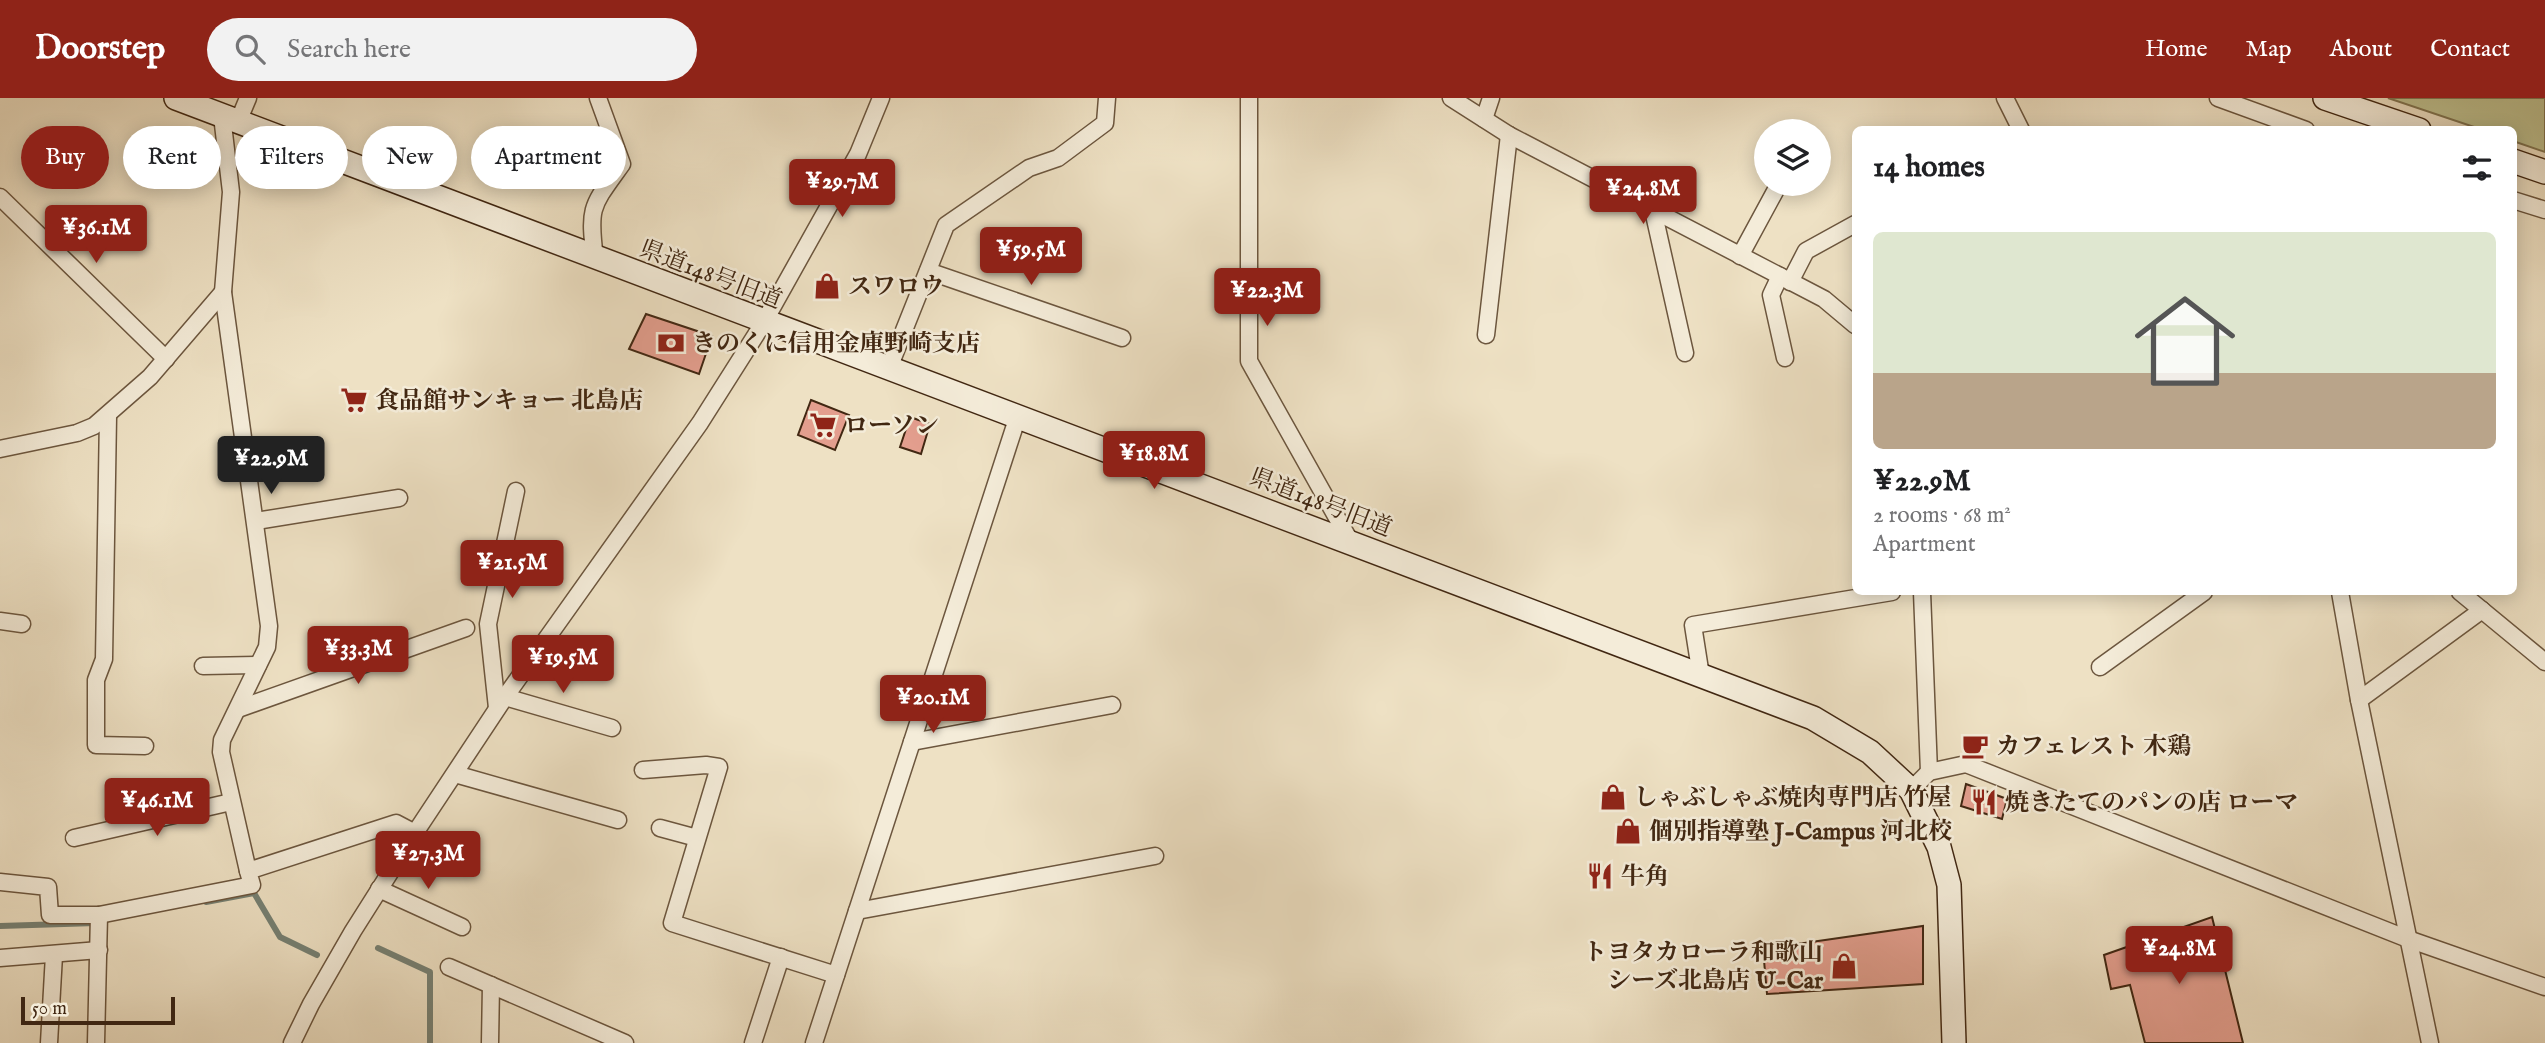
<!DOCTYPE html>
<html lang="en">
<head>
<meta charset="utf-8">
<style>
  body { margin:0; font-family:"IM FELL English","Noto Serif JP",serif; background:#f2f2f2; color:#202124; height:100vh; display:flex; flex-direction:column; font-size:26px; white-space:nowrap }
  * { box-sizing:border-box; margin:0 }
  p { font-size:23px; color:#757577 }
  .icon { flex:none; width:38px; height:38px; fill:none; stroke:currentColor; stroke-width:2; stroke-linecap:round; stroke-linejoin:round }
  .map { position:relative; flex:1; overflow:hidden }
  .side { position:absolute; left:1852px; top:28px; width:665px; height:469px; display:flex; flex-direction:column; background:#fff; border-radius:10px; box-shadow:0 4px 18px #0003 }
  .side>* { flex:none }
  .top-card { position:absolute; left:21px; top:28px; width:665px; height:63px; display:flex; gap:14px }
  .buttons { position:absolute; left:1754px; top:21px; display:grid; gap:14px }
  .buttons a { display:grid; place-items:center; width:77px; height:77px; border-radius:50%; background:#fff; box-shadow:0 4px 18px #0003; font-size:35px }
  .scale { position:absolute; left:21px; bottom:18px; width:154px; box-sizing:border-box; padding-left:7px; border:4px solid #412712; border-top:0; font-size:19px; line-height:24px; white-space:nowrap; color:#412712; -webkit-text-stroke:5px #f4ecd9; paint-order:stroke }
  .price { position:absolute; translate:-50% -60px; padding:0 16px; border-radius:7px; background:#8f2418; color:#fff; font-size:23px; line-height:46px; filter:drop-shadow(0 2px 4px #0008) }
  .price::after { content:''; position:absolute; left:50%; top:42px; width:21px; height:16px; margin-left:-10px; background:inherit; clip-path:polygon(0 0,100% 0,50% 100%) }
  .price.selected { background:#222; color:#fff }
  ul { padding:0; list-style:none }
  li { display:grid; align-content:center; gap:14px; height:371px; padding:0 21px }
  li span { display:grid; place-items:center; height:217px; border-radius:10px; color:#555 }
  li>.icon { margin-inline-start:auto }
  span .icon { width:126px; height:126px; fill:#fffc; stroke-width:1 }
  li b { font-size:30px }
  h2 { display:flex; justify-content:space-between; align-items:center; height:84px; padding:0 21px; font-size:30px }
  .pill { padding:0 24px; border-radius:32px; background:#fff; box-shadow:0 4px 18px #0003; font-size:24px; line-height:63px }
  .pill.selected { background:#8f2418; color:#fff }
  header { display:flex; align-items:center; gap:42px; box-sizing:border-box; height:98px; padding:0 35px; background:#8f2418; color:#fff }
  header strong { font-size:33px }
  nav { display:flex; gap:38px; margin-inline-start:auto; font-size:24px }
  .search { width:490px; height:63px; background:#f2f2f2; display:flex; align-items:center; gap:18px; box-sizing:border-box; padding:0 24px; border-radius:38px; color:#757577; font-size:26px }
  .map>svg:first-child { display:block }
  .green { fill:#bec190; stroke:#807451; stroke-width:2 }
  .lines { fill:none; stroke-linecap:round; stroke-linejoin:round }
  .stream { stroke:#768174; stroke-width:6 }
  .building { fill:#e39e8e; stroke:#412712; stroke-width:2 }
  .street-casing { stroke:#6c563e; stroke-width:19 }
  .secondary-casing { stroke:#412712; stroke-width:26 }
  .street { stroke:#f4ecd9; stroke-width:16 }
  .secondary { stroke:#f4ecd9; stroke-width:23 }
  .labels { text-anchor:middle; stroke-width:5; stroke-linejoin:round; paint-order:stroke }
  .street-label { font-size:24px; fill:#412712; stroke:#f4ecd9 }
  .poi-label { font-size:24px; font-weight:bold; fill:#412712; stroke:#f4ecd9; text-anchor:start }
</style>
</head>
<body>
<header>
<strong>Doorstep</strong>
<div class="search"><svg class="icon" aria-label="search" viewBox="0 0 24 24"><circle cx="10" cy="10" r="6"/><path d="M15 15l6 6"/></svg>Search here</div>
<nav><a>Home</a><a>Map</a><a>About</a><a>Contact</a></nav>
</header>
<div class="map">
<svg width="2545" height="945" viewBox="0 0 2545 945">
  <rect width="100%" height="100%" fill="#eee1c4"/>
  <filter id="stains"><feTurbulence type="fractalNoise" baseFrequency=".00286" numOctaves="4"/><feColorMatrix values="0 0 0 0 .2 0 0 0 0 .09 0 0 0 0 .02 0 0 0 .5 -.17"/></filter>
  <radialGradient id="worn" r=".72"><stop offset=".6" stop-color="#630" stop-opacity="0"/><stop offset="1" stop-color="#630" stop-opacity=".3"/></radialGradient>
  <polygon class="green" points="2388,0 2545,0 2545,54 2513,43 2513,32 2480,31"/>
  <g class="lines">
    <g class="stream">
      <polyline points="206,804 254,795 280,839 317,857"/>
      <polyline points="0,828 96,825"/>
      <polyline points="378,850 430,874 430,945"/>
    </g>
  </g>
  <g class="building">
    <polygon points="646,216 712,238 699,276 629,251"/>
    <polygon points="811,302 849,317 835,352 798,337"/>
    <polygon points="910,319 930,326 921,356 900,349"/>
    <polygon points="1966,686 2007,701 2002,721 1961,708"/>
    <polygon points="2212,819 2243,945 2145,945 2130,887 2111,891 2104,857"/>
    <polygon points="1923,828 1923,886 1767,896 1763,851"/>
  </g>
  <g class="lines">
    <g class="street-casing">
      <g id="street">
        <polyline points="1249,0 1249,263 1350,443"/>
        <polyline points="1451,0 1509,37 1824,201 1855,227"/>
        <polyline points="2005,0 2021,32"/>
        <polyline points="2218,0 2306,32"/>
        <polyline points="222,18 231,94 223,194 269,528 267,549 222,642 221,654 248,773"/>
        <polyline points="1484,21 1491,0"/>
        <polyline points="238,24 248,0"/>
        <polyline points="0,99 166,261"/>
        <polyline points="2513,102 2545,112"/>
        <polyline points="1653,112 1685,255"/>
        <polyline points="1740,158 1779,86"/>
        <path d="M595 160C588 108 592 108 622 66L598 0"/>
        <polyline points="928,173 1122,240"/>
        <polyline points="1780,178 1771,197 1785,260"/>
        <polyline points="1790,184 1806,153 1855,126"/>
        <polyline points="1486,237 1509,37"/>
        <polyline points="889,270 946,127 1029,70 1058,60 1105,25 1107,0"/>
        <polyline points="108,318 104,561 96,582 96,647 145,648"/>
        <polyline points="0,351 77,335 94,328 150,279 223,194"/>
        <polyline points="256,423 399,400"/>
        <polyline points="1922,494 1929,674"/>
        <polyline points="2340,494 2359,602 2430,945"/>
        <polyline points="2460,494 2545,564"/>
        <polyline points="0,523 22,526"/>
        <polyline points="203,568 258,567"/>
        <polyline points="2100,569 2204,494"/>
        <polyline points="1701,578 1693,527 1892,494"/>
        <polyline points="505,599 612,630"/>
        <polyline points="2359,602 2482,512"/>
        <polyline points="497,610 488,526 516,393"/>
        <polyline points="238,611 466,530"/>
        <polyline points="912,644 1112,607"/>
        <polyline points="643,672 706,667 719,669 672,825 836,877"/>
        <polyline points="455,676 618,722"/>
        <polyline points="1911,692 1929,674 1966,666 2408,841 2545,889"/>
        <polyline points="660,730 697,740"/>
        <polyline points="74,740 231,704"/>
        <polyline points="0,784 48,789 50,817 99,817 96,945"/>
        <polyline points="379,791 462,829"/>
        <polyline points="857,813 1155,758"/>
        <polyline points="99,817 252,787 248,773 396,725 415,735"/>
        <polyline points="0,860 99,852"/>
        <polyline points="449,869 625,945"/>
        <polyline points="49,945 54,857"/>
        <polyline points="292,945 311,906 353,833 415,735 505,599 700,325 764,224 858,56 881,0"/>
        <polyline points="490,945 491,887"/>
        <polyline points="753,945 781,859"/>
        <polyline points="814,945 1018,318"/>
      </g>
    </g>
    <g class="secondary-casing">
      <g id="secondary">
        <polyline points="176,0 1813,620 1870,654 1911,692 1939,749 1949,787 1954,945"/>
        <polyline points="2325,0 2419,32"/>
        <polyline points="2513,63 2545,74"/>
      </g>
    </g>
    <use href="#street" class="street"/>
    <use href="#secondary" class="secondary"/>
  </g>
  <defs>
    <g id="shop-bare" transform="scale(2.1)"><path d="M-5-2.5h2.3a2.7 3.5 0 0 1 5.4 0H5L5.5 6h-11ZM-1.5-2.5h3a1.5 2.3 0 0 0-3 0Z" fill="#8f2418" stroke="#f4ecd9" stroke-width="2.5" paint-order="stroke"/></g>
    <g id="bank-bare" transform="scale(2.1)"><path d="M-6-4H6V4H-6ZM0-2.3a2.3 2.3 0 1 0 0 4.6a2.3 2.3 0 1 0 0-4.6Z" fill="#8f2418" stroke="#f4ecd9" stroke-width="2.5" paint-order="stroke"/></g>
    <g id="supermarket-bare" transform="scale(2.1)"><path d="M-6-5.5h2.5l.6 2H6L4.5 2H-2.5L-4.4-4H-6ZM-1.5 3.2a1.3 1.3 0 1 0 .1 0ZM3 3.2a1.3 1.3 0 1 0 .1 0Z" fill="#8f2418" stroke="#f4ecd9" stroke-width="2.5" paint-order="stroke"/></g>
    <g id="cafe-bare" transform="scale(2.1)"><path d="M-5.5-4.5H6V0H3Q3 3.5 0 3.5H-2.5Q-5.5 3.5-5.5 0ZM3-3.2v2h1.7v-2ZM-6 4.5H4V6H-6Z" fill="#8f2418" stroke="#f4ecd9" stroke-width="2.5" paint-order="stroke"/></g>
    <g id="restaurant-bare" transform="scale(2.1)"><path d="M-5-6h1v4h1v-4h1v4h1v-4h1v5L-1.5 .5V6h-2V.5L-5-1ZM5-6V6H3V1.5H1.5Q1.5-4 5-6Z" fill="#8f2418" stroke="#f4ecd9" stroke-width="2.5" paint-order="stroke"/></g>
  </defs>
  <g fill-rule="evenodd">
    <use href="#shop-bare" x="827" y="188"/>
    <use href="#bank-bare" x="671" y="245"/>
    <use href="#supermarket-bare" x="354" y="302"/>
    <use href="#supermarket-bare" x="823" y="327"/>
    <use href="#cafe-bare" x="1975" y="648"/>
    <use href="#shop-bare" x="1613" y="699"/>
    <use href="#restaurant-bare" x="1984" y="704"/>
    <use href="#shop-bare" x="1628" y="733"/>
    <use href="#restaurant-bare" x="1600" y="778"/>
    <use href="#shop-bare" x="1844" y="868"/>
  </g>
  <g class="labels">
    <g class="street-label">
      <text transform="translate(711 176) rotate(21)" y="8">県道148号旧道</text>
      <text transform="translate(1321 404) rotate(21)" y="8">県道148号旧道</text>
    </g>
    <g class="poi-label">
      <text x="848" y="196">スワロウ</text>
      <text x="692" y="253">きのくに信用金庫野崎支店</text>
      <text x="375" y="310">食品館サンキョー 北島店</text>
      <text x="844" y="335">ローソン</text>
      <text x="1996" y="656">カフェレスト 木鶏</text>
      <text x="1634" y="707">しゃぶしゃぶ焼肉専門店 竹屋</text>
      <text x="2005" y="712">焼きたてのパンの店 ローマ</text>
      <text x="1649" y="741">個別指導塾 J-Campus 河北校</text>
      <text x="1621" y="786">牛角</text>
      <text x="1823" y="862" text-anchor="end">トヨタカローラ和歌山<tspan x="1823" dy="28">シーズ北島店 U-Car</tspan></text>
    </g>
  </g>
  <rect width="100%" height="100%" filter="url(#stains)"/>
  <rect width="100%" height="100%" fill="url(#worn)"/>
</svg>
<div class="buttons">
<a><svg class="icon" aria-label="layers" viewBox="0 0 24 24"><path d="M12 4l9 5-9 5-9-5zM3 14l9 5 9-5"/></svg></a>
</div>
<div class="scale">50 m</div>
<b class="price" style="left:842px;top:121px">¥29.7M</b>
<b class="price" style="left:1643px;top:128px">¥24.8M</b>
<b class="price" style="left:96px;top:167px">¥36.1M</b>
<b class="price" style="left:1031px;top:189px">¥59.5M</b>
<b class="price" style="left:1267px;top:230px">¥22.3M</b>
<b class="price" style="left:1154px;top:393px">¥18.8M</b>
<b class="price selected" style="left:271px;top:398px">¥22.9M</b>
<b class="price" style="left:512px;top:502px">¥21.5M</b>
<b class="price" style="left:358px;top:588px">¥33.3M</b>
<b class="price" style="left:563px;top:597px">¥19.5M</b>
<b class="price" style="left:933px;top:637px">¥20.1M</b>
<b class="price" style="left:157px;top:740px">¥46.1M</b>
<b class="price" style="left:428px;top:793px">¥27.3M</b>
<b class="price" style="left:2179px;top:888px">¥24.8M</b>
<div class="top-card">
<a class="pill selected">Buy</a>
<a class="pill">Rent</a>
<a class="pill">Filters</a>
<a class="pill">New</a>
<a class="pill">Apartment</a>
</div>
<section class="side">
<h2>14 homes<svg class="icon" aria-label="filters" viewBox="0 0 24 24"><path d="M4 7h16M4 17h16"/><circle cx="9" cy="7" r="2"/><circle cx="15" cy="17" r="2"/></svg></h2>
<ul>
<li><span style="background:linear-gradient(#dfe7d0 65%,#b9a48a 0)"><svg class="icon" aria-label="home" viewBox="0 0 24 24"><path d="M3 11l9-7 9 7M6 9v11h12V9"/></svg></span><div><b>¥22.9M</b><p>2 rooms · 68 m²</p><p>Apartment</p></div></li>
</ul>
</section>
</div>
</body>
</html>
